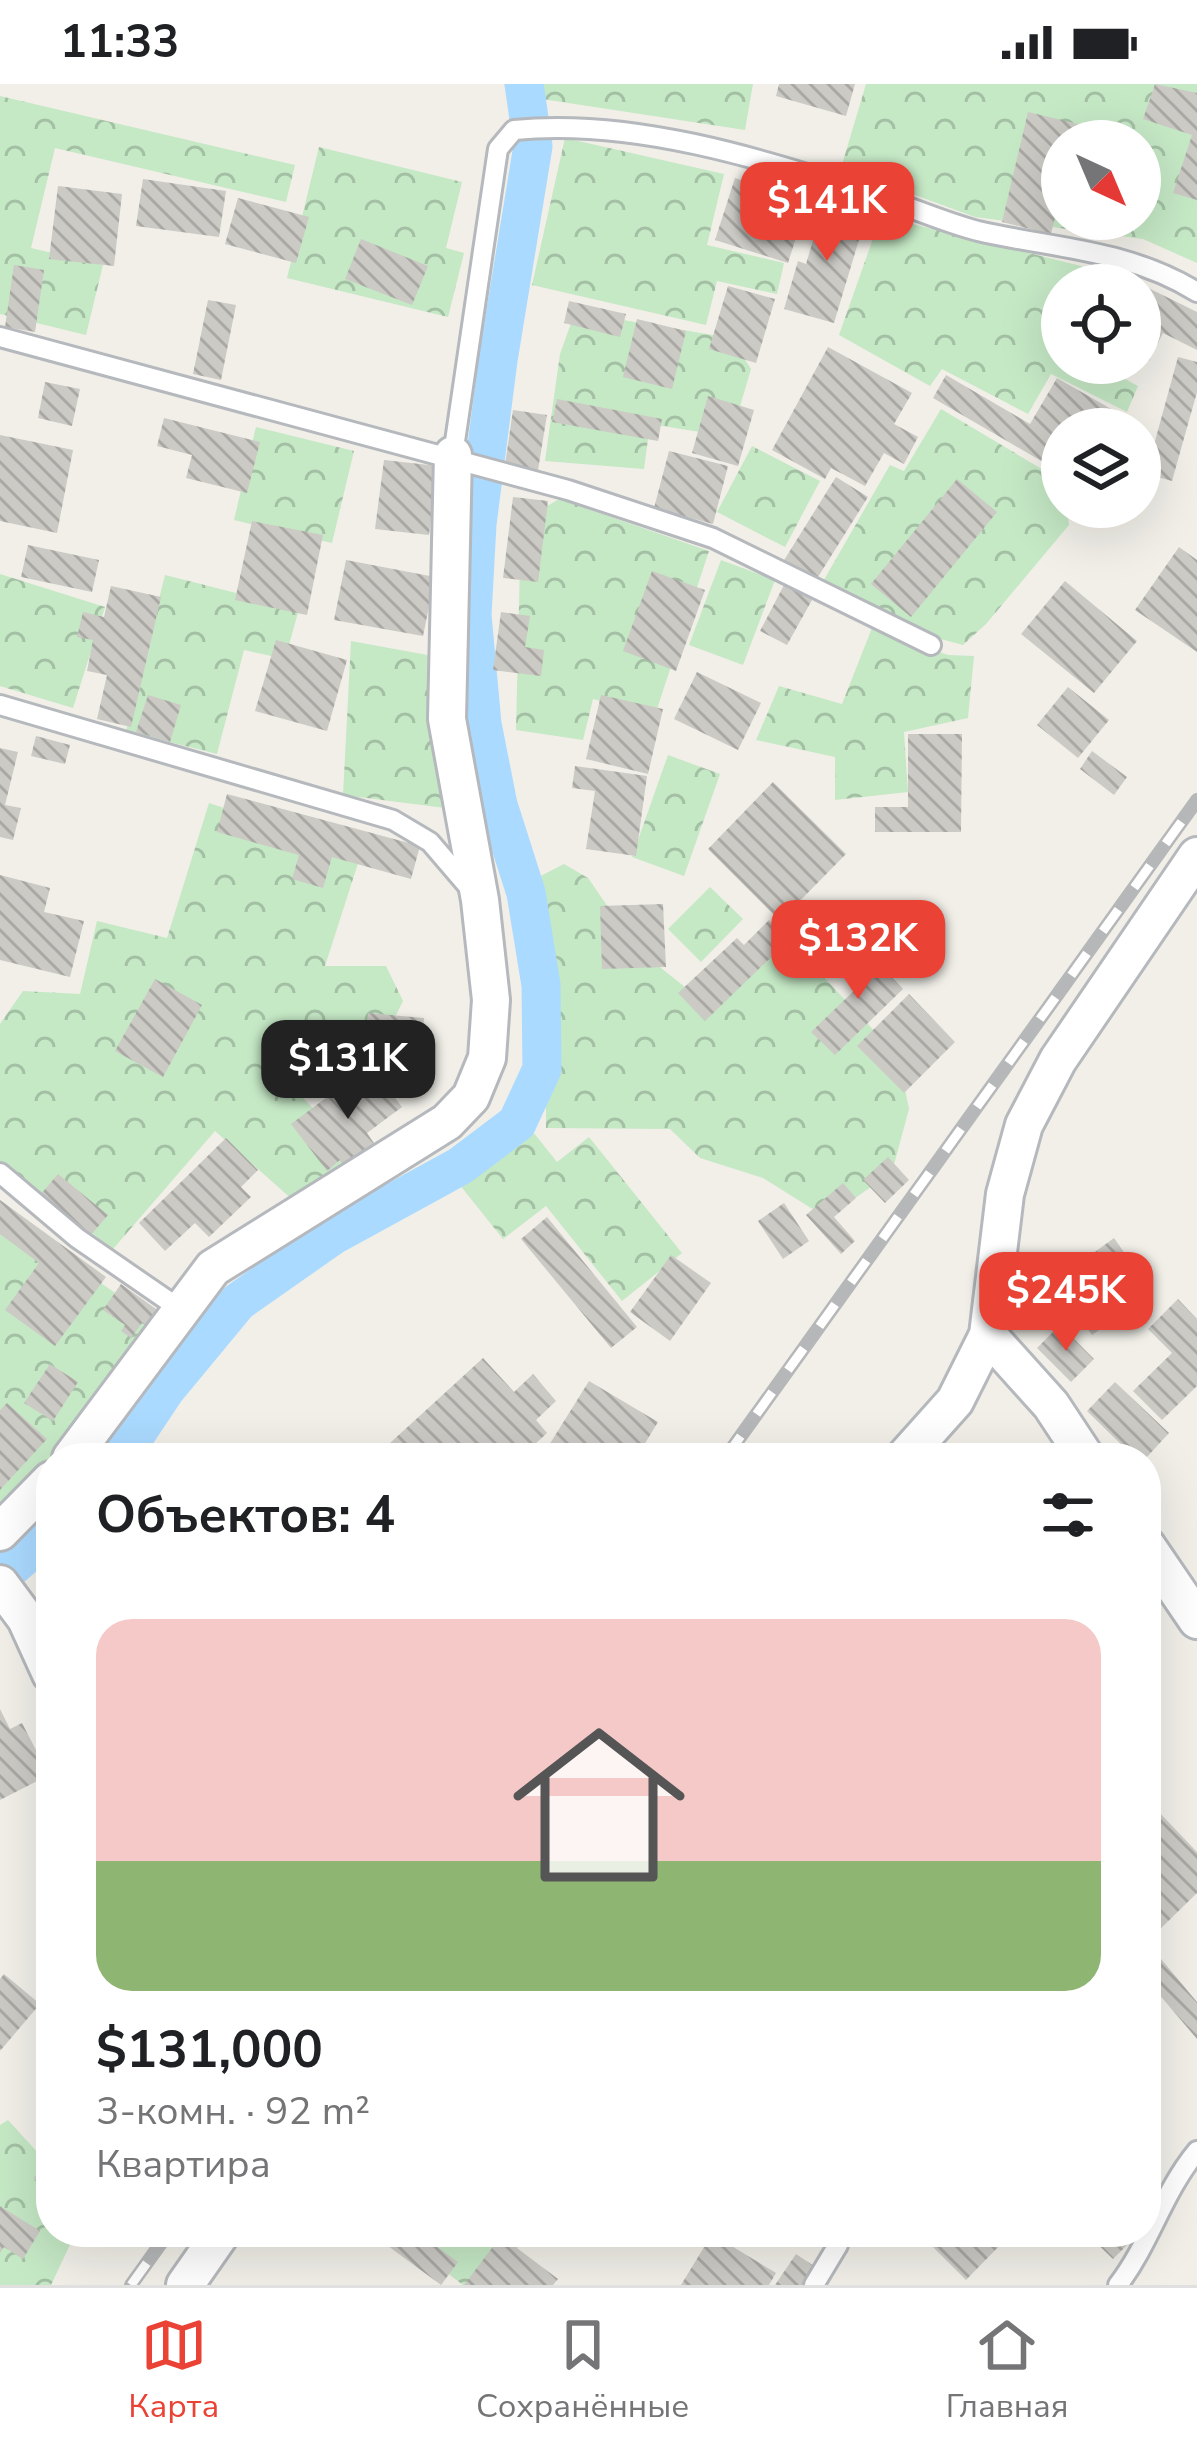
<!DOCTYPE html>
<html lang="ru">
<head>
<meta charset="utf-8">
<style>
  body { margin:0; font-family:"Nunito Sans",sans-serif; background:#f6f6f6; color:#202124; height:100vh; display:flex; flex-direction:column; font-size:45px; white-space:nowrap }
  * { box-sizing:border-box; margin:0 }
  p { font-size:39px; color:#757577 }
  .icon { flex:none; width:66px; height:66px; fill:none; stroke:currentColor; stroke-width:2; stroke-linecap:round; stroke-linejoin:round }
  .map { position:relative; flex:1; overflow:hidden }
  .panel { position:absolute; left:36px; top:1359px; width:1125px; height:804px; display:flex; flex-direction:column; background:#fff; border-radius:48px; box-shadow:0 12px 48px #0002 }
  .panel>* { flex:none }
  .needle { width:78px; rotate:136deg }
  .tools { position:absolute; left:1041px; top:36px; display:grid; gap:24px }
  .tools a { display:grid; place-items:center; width:120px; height:120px; border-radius:50%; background:#fff; box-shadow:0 12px 48px #0002; font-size:60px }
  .price { position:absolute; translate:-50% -102px; padding:0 27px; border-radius:24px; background:#ea4335; color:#fff; font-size:39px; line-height:78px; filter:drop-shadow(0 3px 6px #0008) }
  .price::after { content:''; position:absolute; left:50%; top:72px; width:36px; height:27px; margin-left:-18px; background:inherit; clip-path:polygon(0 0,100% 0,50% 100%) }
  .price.current { background:#222; color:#fff }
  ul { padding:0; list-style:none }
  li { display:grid; align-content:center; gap:24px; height:636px; padding:0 60px }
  li span { display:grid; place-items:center; height:372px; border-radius:36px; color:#555 }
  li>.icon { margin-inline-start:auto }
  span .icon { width:216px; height:216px; fill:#fffc; stroke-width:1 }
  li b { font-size:51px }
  h2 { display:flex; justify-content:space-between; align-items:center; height:144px; padding:0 60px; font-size:51px }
  .status { display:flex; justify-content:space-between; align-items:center; height:84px; padding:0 60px; background:#fff; direction:ltr }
  .status svg { height:33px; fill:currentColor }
  .dock { display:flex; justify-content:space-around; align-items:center; height:168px; border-top:3px solid #e0e0e0; background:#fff; font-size:33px; color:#757577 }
  .dock a { display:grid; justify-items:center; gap:6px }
  .dock .current { color:#ea4335 }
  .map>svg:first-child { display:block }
  .forest { fill:url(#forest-crowns); fill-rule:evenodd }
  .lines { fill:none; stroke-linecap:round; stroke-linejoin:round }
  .canal { stroke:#aadaff; stroke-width:39 }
  .building { fill:url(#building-back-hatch) }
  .lane-casing { stroke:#b5b8bc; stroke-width:24 }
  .street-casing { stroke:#b5b8bc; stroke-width:42 }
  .lane { stroke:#fff; stroke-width:18 }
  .street { stroke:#fff; stroke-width:36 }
  .rail-casing { stroke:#b6b7b8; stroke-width:14 }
  .rail { stroke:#fff; stroke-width:9; stroke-dasharray:27; stroke-linecap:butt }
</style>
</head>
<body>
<div class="status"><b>11:33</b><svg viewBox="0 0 49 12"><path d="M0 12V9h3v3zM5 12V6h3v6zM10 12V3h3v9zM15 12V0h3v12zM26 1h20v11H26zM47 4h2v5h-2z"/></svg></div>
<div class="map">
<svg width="1197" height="2201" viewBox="0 0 1197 2201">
  <defs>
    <pattern id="forest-crowns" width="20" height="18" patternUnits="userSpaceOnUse" patternTransform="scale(3)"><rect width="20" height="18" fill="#c5e8c5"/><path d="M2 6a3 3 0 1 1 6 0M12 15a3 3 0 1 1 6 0" fill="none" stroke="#a3c0a4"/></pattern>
    <pattern id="building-back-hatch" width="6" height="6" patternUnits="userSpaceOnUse" patternTransform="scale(3)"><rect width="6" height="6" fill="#cccac5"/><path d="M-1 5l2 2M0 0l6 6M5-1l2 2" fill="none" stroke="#a9a8a4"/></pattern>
  </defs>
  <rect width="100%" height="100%" fill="#f1efe8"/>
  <g class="forest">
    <polygon points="542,0 753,0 745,46 542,15"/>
    <path d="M866 0H1197V179L1143 155 975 133 841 84ZM1062 57H1140V135H1062Z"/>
    <polygon points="0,12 295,81 286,118 55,64 31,164 103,181 86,251 0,230"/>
    <polygon points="565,54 724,90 707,161 784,179 777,210 717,197 706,241 532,201"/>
    <polygon points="319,63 462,98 446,164 464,169 448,233 287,194"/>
    <polygon points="881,132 1101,187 1096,201 1062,201 1062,279 1095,279 1138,302 1127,328 1051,290 1028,330 942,285 930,302 839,251"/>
    <polygon points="575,228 731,254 751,285 731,353 650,340 644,385 545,377 560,270"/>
    <polygon points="941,325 1062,397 1062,423 1067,423 1069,441 986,540 963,561 922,550 821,501 890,381 904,387"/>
    <polygon points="256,343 354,367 332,459 234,436"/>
    <polygon points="752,362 820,397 785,463 717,428"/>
    <polygon points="559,415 709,467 655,631 593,615 583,656 516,646 521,438"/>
    <polygon points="721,476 775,496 743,581 689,561"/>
    <polygon points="0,490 105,523 73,624 0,602"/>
    <polygon points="165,491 299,525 285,575 244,566 217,670 126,647"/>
    <polygon points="872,544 948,571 974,572 968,634 904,648 908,708 835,716 835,673 756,656 779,602 842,620"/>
    <polygon points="351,557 433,572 445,724 343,711"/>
    <polygon points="668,671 720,690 684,792 632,773"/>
    <polygon points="209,719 361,770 325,882 386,882 403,917 375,973 301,1012 356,1068 294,1117 215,1047 113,1165 0,1080 0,940 23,907 80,910 97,837 167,854"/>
    <polygon points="564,780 588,794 637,865 695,911 781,848 898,972 909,1025 892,1088 827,1134 763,1094 700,1074 670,1045 546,1044 546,907 529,798"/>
    <polygon points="710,803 743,835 701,878 668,845"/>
    <polygon points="529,1043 557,1078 589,1053 682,1169 622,1217 546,1122 503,1155 459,1100"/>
    <polygon points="0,1129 157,1238 63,1374 51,1374 51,1383 0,1424"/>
    <polygon points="8,2036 51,2083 51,2148 76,2148 51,2201 0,2201 0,2041"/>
    <polygon points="394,2148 531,2148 487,2201 463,2201"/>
  </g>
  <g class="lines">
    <g class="canal">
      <polyline points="120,1374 166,1305 238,1218 332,1152 460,1082 517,1039 542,985 541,901 526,809 498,721 482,640 472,531 477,440 498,276 533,62 524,0"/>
      <polyline points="0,1493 51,1449"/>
    </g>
  </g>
  <g class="building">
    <polygon points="779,0 855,0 846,32 776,12"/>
    <polygon points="1155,0 1197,9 1197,116 1173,109 1192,51 1143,35"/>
    <polygon points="1028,28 1078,40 1073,57 1062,57 1062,105 1051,150 1002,138"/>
    <polygon points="735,94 807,118 788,179 715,156"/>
    <polygon points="143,95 226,107 219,153 136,142"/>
    <polygon points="58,102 122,110 114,182 49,175"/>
    <polygon points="238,114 309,133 296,179 225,160"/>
    <polygon points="825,117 867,129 834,239 784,225 798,177 806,180"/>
    <polygon points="361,155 428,182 412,221 345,195"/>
    <polygon points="14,181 44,186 35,248 5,243"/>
    <polygon points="1120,190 1197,228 1197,266 1163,249 1149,277 1140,272 1140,201 1114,201"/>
    <polygon points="728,202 775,215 756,279 709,265"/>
    <polygon points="208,216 236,221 221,296 193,290"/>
    <polygon points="569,217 626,230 620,253 564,239"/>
    <polygon points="637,235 686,247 672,305 623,293"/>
    <polygon points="828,263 912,309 894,340 918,353 904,380 884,369 865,402 831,384 825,395 772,366"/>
    <polygon points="1178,273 1197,278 1197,308 1172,397 1146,390"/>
    <polygon points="946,291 1030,340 1057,294 1139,341 1062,345 1062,389 933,314"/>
    <polygon points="45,298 80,305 72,342 38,334"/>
    <polygon points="708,312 754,326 738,382 692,369"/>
    <polygon points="557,315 662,335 658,357 552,338"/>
    <polygon points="513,326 547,331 538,386 505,381"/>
    <polygon points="164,334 260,358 247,409 186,394 192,371 157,362"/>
    <polygon points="0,351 73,366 57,449 0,437"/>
    <polygon points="669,367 728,382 713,440 654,424"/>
    <polygon points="384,376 438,382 429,451 375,445"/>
    <polygon points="836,393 868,413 813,501 781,481"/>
    <polygon points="957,395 997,428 911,533 871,500"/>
    <polygon points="513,413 548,417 538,498 503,494"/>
    <polygon points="252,437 323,451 307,531 235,516"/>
    <polygon points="28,461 99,476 92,508 21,493"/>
    <polygon points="1179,463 1197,476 1197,568 1135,526"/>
    <polygon points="346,476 435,493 423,552 334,536"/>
    <polygon points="652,487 705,506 676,587 623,567"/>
    <polygon points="1065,497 1137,557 1094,609 1021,550"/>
    <polygon points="784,501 812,516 787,561 760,547"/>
    <polygon points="111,502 161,513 131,643 97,635 107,591 87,587 93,556 77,553 83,528 104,533"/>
    <polygon points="501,528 530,532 525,563 544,566 541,592 493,586"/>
    <polygon points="276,556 347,576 327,647 255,627"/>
    <polygon points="697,588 761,619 738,666 674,635"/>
    <polygon points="1068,603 1109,636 1078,674 1037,641"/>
    <polygon points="148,611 181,621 170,658 136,648"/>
    <polygon points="601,611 663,625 648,690 586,675"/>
    <polygon points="908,650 962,650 961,748 875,748 875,723 908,723"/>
    <polygon points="36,652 70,661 65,680 31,672"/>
    <polygon points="0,664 18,668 5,721 21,724 13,756 0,753"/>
    <polygon points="1092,667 1127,693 1114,711 1080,685"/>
    <polygon points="575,682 647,692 636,772 586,765 595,707 572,704"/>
    <polygon points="773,698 846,770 780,837 708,765"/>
    <polygon points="227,710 420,762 411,795 332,773 323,804 292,795 299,771 217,748"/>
    <polygon points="0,791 50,804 44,828 84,837 70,893 0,876"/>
    <polygon points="663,820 666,883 602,885 600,822"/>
    <polygon points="827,820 859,854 839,872 832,865 823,873 805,854 818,842 811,835"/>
    <polygon points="769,836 789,856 705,937 678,909 737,854 744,861"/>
    <polygon points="864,864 903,905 835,971 811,948 859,902 842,885"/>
    <polygon points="155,895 202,921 163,993 115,967"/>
    <polygon points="909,910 955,958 904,1009 857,962"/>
    <polygon points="368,929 424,934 422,959 366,954"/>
    <polygon points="370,981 402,1023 367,1049 380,1068 351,1090 340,1076 327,1087 291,1040"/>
    <polygon points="226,1054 258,1086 241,1103 251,1113 209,1153 195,1139 165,1167 139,1139"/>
    <polygon points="888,1073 909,1096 885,1119 863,1096"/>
    <polygon points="58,1090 108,1131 90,1152 41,1110"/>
    <polygon points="843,1099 856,1114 834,1133 855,1157 841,1170 806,1131"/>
    <polygon points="0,1116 106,1193 55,1262 5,1226 39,1179 0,1150"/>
    <polygon points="784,1119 809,1157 783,1175 758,1137"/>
    <polygon points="547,1133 637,1243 611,1264 521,1155"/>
    <polygon points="1114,1154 1152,1208 1092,1251 1054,1198"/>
    <polygon points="671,1171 711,1199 670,1257 630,1228"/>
    <polygon points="121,1200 163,1230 152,1246 142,1239 131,1254 121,1247 125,1241 103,1226"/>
    <polygon points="1178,1215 1197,1235 1197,1302 1162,1336 1133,1307 1172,1269 1148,1245"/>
    <polygon points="1060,1241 1094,1275 1071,1298 1037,1264"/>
    <polygon points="483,1274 514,1308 533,1290 556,1317 536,1336 547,1349 520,1374 403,1374 390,1359"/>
    <polygon points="50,1280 78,1298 53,1337 24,1319"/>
    <polygon points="589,1297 658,1338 636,1374 541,1374"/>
    <polygon points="1115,1298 1169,1349 1146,1374 1135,1374 1087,1327"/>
    <polygon points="7,1319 47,1355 0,1406 0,1326"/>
    <polygon points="0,1625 10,1645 22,1639 37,1668 51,1661 51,1690 0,1716"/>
    <polygon points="1156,1725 1197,1768 1197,1809 1155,1850 1146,1841 1146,1734"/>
    <polygon points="1146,1857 1197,1918 1197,1955 1146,1895"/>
    <polygon points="4,1890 40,1920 0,1967 0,1895"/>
    <polygon points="51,2084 51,2128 34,2093"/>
    <polygon points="0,2122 40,2147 23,2175 4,2163 0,2169"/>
    <polygon points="369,2148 417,2148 458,2178 441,2201"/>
    <polygon points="934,2148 1001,2148 1007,2154 966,2196 926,2156"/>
    <polygon points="1085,2148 1128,2148 1134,2154 1113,2175"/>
    <polygon points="712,2150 776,2189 769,2201 681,2201"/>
    <polygon points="501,2152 558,2195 553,2201 464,2201"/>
    <polygon points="796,2170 814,2182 802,2201 775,2201"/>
  </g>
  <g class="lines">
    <g class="lane-casing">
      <g id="lane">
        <polyline points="0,253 568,406 713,454 931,561"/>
        <path d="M453 371 498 65 514 46C634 34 761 75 874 111 908 122 943 138 978 147 1056 165 1127 165 1197 208"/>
        <polyline points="0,621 393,736 430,758 472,807"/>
        <polyline points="0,1089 77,1154 180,1225"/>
        <polyline points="814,2201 838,2161"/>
        <path d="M1118 2201C1150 2159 1163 2108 1197 2067"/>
      </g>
    </g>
    <g class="street-casing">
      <g id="street">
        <polyline points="988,1251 1051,1321 1086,1374"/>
        <polyline points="71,1374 213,1184 447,1038 471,1013 487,974 491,916 480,816 447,635 453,371"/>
        <polyline points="904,1374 955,1317 988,1251 1005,1110 1024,1041 1058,976 1197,772"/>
        <polyline points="0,1448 51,1396"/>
        <polyline points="1146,1461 1197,1536"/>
        <polyline points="0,1500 26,1535 51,1590"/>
        <polyline points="185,2201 222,2148"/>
      </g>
    </g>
    <use href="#lane" class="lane"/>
    <use href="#street" class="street"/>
    <g class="rail-casing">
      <g id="rail">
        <polyline points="725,1374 1197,716"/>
        <polyline points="131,2201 169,2148"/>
      </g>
    </g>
    <use href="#rail" class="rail"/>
  </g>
</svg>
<div class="tools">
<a><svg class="needle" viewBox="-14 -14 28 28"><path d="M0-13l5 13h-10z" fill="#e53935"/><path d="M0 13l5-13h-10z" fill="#757577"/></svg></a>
<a><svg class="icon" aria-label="locate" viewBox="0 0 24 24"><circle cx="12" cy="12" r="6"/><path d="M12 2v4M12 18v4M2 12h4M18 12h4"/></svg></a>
<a><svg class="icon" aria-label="layers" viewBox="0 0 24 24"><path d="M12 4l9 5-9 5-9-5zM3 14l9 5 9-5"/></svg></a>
</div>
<b class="price" style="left:827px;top:180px">$141K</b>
<b class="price" style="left:858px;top:918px">$132K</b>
<b class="price current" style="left:348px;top:1038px">$131K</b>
<b class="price" style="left:1066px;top:1270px">$245K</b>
<section class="panel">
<h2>Объектов: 4<svg class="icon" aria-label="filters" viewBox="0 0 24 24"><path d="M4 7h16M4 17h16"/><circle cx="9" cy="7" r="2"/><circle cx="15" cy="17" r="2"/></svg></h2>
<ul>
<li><span style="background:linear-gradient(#f6c9c9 65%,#8fb573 0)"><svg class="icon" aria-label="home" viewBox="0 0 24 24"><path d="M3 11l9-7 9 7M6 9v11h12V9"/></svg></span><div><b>$131,000</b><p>3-комн. · 92 m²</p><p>Квартира</p></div></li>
</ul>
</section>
</div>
<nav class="dock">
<a class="current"><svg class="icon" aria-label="map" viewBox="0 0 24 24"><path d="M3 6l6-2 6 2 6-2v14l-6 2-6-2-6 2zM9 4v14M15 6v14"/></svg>Карта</a>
<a><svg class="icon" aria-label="saved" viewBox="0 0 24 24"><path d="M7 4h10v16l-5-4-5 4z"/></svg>Сохранённые</a>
<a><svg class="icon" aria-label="home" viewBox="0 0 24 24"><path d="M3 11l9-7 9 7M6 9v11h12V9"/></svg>Главная</a>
</nav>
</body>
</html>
